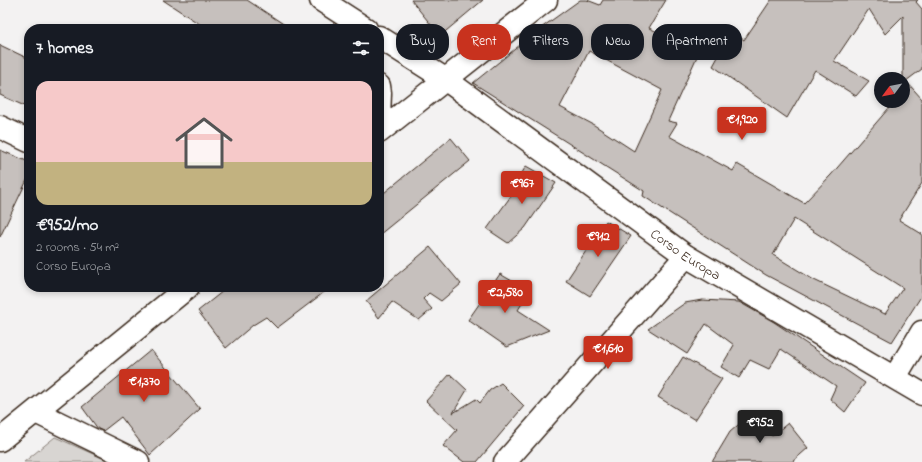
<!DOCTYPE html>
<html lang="en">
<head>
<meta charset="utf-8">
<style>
  body { margin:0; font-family:"Indie Flower",sans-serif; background:#20242c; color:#f1f3f6; height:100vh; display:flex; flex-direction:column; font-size:15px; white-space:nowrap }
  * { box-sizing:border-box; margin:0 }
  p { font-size:13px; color:#9ea1a6 }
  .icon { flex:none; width:22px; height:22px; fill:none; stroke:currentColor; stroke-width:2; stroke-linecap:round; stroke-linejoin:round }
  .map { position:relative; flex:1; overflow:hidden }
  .drawer { position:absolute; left:24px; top:24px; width:360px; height:268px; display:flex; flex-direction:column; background:#171b24; border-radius:16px; box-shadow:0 2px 6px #0003 }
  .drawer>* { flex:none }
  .hud { position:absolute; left:396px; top:24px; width:380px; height:36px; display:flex; gap:8px }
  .needle { width:26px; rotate:238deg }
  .controls { position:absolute; left:874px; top:72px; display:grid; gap:8px }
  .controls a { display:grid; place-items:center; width:36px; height:36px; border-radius:50%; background:#171b24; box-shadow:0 2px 6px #0003; font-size:20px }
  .price { position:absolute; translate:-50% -34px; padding:0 9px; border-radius:4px; background:#c8321e; color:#fff; font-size:13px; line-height:26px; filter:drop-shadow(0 1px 2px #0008) }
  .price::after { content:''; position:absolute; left:50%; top:24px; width:12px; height:9px; margin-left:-6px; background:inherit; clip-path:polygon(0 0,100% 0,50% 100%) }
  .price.current { background:#222; color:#fff }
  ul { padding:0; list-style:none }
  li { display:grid; align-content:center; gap:8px; height:212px; padding:0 12px }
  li+li { border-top:1px solid #363941 }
  li span { display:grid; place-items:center; height:124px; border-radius:12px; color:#555 }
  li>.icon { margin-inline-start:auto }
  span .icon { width:72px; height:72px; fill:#fffc; stroke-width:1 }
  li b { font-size:17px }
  h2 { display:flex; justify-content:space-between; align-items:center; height:48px; padding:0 12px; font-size:17px }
  .tag { padding:0 14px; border-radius:16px; background:#171b24; box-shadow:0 2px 6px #0003; font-size:14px; line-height:36px }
  .tag.current { background:#c8321e; color:#fff }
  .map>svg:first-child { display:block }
  .green { fill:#d8d5d2; stroke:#8a8078 }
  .building { fill:#c6c0bd; stroke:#3b2a1e; fill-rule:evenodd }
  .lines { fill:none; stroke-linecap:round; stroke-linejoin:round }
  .minor-casing { stroke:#3b2a1e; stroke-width:25 }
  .minor { stroke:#fff; stroke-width:22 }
  .labels { text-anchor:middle; stroke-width:4; stroke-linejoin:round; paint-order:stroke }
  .street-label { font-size:14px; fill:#3b2a1e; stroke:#fff }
</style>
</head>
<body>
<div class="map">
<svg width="922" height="462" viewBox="0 0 922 462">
  <rect width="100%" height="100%" fill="#f3f2f2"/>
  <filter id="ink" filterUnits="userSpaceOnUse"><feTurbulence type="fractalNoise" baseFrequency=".025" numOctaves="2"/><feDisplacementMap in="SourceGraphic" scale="8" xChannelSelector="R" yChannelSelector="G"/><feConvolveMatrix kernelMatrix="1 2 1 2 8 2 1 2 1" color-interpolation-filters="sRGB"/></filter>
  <g filter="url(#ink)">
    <polygon class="green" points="55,437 111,462 24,462"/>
    <g class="building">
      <polygon points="163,0 247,0 291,29 207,29"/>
      <polygon points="411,0 483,0 440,36"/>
      <path d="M580 0H587L600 5 603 0H666L649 28 699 52 668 121 677 123 669 136 733 171 737 164 804 203 831 175 895 101H903V16L885 34 869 9 834 61 869 81 856 96 815 70 787 118 713 66 732 32 744 40 771 0H918L916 2 922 9V69L906 81 922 99V183L899 220 922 234V295L892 342 766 275 643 196 644 191 473 83 541 28ZM589 51 662 90 634 151 594 125 560 107ZM794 219 903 288 885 314 814 280 773 255Z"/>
      <polygon points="0,45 29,59 29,108 0,95"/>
      <polygon points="451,138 470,161 379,235 379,197"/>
      <polygon points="0,150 29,162 29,176 0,237"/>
      <polygon points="526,166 556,183 525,228 508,243 487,229 511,196 510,194"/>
      <polygon points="606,221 631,236 590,296 566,281"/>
      <polygon points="430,247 461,284 441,301 429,293 423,299 432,309 419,320 392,302 379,318 366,301"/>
      <polygon points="500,274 524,288 526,297 518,310 549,330 507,347 468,320"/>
      <polygon points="228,287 331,287 277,328 266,317 253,325 226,348 198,311"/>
      <polygon points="702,300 739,302 774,322 865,383 845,412 830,399 836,386 781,349 769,369 750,360 739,378 721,367 734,345 706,324 687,354 648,329 685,303"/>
      <polygon points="151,350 200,409 150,455 121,417 103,431 98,429 82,407"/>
      <polygon points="683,357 722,379 695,420 658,397"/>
      <polygon points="450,374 467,390 453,413 476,399 480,403 490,390 501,383 524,406 477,462 464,462 443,446 457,430 426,401"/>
      <polygon points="751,414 772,436 788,423 808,448 792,462 712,462 730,432"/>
    </g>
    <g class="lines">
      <g class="minor-casing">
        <g id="minor">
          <polyline points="321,0 366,29"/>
          <path id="s1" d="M379 37 445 79 686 256 922 394"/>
          <polyline points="379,86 380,93 379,117"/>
          <polyline points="0,127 29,141"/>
          <polyline points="379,132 546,0"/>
          <polyline points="895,377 922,332"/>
          <polyline points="36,412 138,462"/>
          <polyline points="0,440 188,287"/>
          <polyline points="505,462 686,256"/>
        </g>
      </g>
      <use href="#minor" class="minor"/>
    </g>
  </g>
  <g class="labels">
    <g class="street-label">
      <text dy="5" stroke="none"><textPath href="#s1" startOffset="376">Corso Europa</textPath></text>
    </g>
  </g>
</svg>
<div class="controls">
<a><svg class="needle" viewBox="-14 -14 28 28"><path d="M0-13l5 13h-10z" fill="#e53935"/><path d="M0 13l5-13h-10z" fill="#9ea1a6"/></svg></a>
</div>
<b class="price" style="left:742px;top:141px">€1,920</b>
<b class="price" style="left:522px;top:205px">€967</b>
<b class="price" style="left:598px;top:258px">€912</b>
<b class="price" style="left:505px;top:314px">€2,580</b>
<b class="price" style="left:608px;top:370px">€1,610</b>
<b class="price" style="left:144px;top:403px">€1,370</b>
<b class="price current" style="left:760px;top:444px">€952</b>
<div class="hud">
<a class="tag">Buy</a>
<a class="tag current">Rent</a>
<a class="tag">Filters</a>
<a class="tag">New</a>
<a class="tag">Apartment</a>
</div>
<section class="drawer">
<h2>7 homes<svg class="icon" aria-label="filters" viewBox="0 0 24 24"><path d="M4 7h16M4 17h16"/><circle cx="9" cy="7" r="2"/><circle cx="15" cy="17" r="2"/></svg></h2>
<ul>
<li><span style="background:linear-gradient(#f6c9c9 65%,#c2b280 0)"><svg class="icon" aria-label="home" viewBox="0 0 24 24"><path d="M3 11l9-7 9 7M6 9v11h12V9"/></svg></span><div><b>€952/mo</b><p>2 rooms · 54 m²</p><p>Corso Europa</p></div></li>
</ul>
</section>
</div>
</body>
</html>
